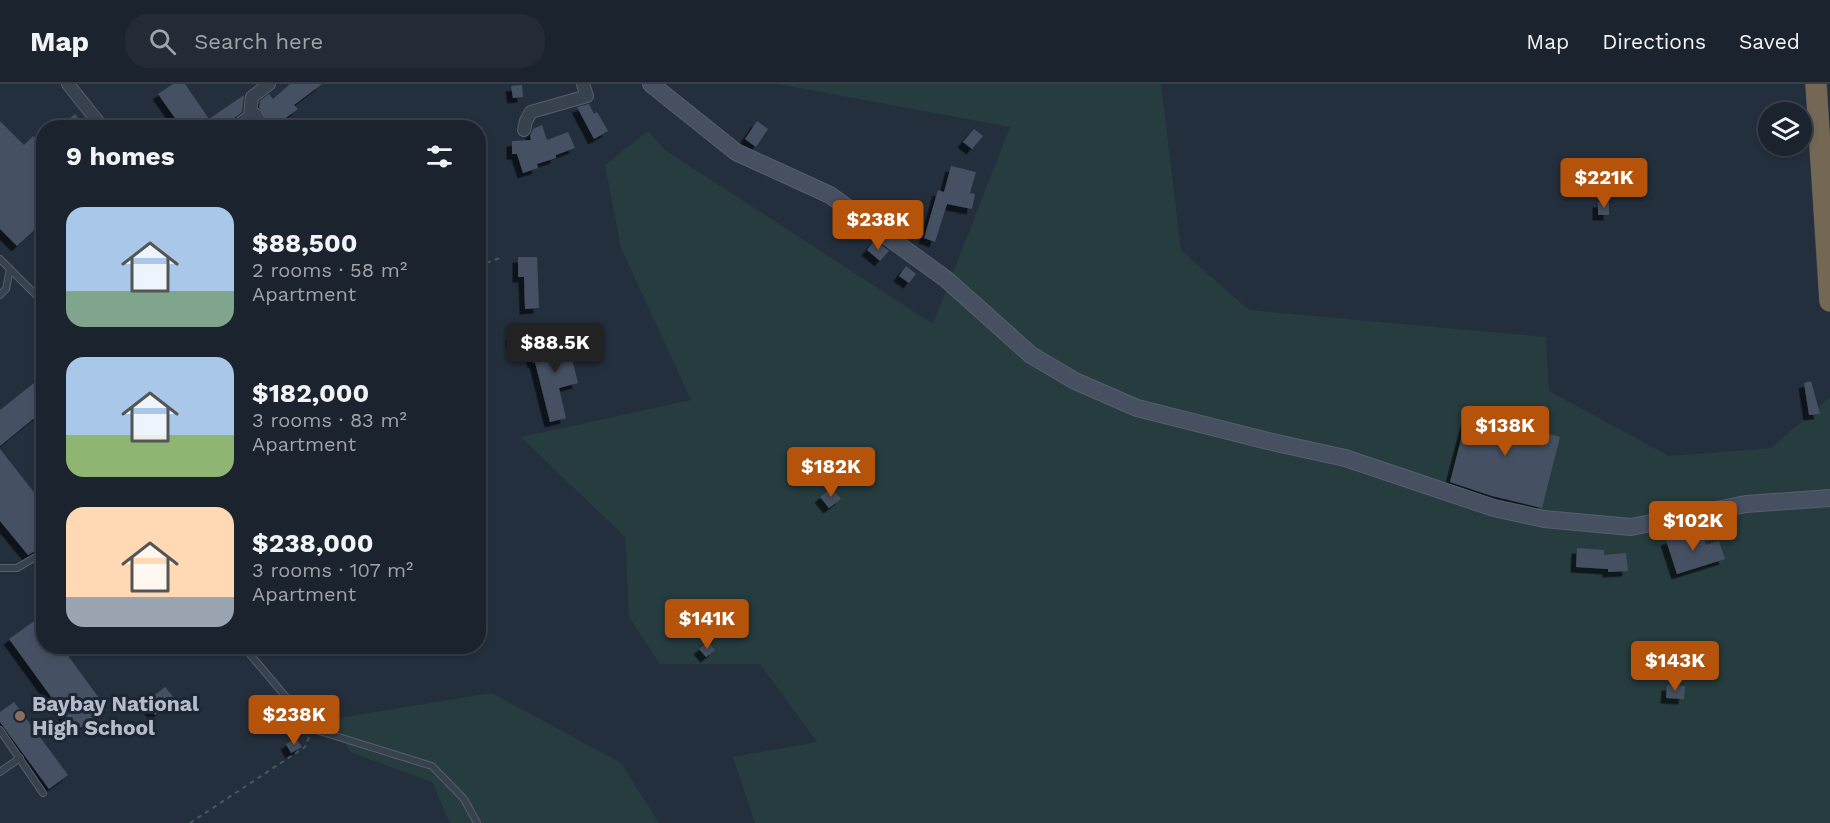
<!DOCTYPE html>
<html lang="en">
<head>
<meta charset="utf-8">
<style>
  body { margin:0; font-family:"Work Sans",sans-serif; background:#242b36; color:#f1f3f6; height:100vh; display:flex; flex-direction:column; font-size:22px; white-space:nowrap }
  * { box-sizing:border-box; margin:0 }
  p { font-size:20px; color:#a0a4aa }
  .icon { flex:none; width:33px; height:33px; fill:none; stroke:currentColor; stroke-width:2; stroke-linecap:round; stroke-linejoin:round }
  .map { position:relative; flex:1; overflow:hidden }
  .side { position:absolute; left:36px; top:36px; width:450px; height:534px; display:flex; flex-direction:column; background:#1b232e; border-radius:24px; box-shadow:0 3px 9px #0003,0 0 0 2px #39404a }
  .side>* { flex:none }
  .buttons { position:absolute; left:1758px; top:18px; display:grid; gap:12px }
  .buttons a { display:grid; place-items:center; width:54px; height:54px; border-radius:50%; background:#1b232e; box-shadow:0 3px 9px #0003,0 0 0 2px #39404a; font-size:30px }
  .price { position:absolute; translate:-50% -51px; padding:0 14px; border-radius:6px; background:#b45309; color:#fff; font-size:20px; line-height:39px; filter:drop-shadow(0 2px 3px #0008) }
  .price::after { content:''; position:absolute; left:50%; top:36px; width:18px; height:14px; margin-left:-9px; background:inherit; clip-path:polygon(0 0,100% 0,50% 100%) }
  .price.active { background:#222; color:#fff }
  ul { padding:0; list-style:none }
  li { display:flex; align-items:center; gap:18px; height:150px; padding:0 30px }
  li span { display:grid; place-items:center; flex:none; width:168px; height:120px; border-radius:18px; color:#555 }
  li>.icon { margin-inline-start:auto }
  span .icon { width:72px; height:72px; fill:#fffc; stroke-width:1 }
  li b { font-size:26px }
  h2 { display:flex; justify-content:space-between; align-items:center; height:72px; padding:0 30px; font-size:26px }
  header { display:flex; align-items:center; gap:36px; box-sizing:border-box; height:84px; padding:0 30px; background:#1b232e; border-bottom:2px solid #39404a }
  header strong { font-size:28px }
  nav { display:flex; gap:33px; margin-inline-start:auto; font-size:21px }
  .search { width:420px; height:54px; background:#242b36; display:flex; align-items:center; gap:15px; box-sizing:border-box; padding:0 21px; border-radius:24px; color:#a0a4aa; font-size:22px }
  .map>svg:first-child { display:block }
  .green { fill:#263c3f }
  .building { fill:#455162; filter:url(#shadow) }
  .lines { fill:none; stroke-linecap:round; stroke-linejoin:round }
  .lane-casing { stroke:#565f6c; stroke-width:8 }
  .street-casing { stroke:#565f6c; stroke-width:14 }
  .secondary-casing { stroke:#565f6c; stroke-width:18 }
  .highway-casing { stroke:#434c59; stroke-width:22 }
  .path { stroke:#44595c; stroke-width:2; stroke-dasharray:4.5 4.5; stroke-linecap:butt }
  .lane { stroke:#38414e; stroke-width:6 }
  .street { stroke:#38414e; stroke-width:12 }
  .secondary { stroke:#465061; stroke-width:16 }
  .highway { stroke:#746855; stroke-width:21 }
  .education-dot { fill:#8d6e63; stroke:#1d2633; stroke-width:2 }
  .labels { text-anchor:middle; stroke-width:6; stroke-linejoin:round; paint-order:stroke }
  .poi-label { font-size:21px; font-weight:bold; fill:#b4bcc9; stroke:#1d2633; text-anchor:start }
</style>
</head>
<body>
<header>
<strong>Map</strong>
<div class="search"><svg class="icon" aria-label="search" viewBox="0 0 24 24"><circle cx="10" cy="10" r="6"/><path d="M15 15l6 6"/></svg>Search here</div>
<nav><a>Map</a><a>Directions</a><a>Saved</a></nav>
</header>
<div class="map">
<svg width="1830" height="739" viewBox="0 0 1830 739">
  <defs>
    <filter id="shadow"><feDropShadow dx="-5.5" dy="5.5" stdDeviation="0" flood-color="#0009"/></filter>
  </defs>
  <rect width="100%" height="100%" fill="#242f3e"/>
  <g class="green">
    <polygon points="778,0 1161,0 1181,166 1249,226 1546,253 1549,307 1669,372 1771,364 1830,313 1830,739 755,739 733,673 817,658 760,580 660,580 629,533 625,453 521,353 691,316 621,164 605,81 648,47 665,66 933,240 1010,43"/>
    <polygon points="492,609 621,679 659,739 450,739 432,698 350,668 332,635"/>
  </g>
  <g class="building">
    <polygon points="173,0 185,0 209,35 244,11 242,28 229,38 227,44 182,44 158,10"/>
    <polygon points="290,0 322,0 294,21 298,25 272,44 259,23 260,17 269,10 273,15"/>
    <polygon points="522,1 523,13 513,14 511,2"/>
    <polygon points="589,20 594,30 597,28 608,47 594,55 577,23"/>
    <polygon points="75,30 86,44 57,44"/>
    <polygon points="0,37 24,61 33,52 44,62 44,137 17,162 0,145"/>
    <polygon points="757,37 768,45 756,63 745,55"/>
    <polygon points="542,41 547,56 568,48 575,64 556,71 556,74 537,80 538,84 523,89 517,70 512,70 512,57 531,56 530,52 533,45"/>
    <polygon points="974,45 983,52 972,65 963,58"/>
    <polygon points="951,82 976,88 970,109 975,110 972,125 947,120 935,158 924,154 938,106 944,108"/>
    <rect x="1598" y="118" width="11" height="13"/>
    <polygon points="895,124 910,135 900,147 886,136"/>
    <polygon points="875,156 889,167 880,177 867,166"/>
    <polygon points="518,173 537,173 539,224 525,225 524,193 518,193"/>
    <polygon points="906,182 916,190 909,199 899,192"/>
    <polygon points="523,250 524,260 512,261 511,251"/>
    <polygon points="558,257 572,257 573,279 578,299 559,304 566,334 550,338 535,278 533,279 530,262"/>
    <polygon points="44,291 44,326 0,362 0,326"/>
    <polygon points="1811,297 1820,330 1809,331 1804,299"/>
    <polygon points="1470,321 1544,340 1542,348 1560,353 1542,424 1492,412 1450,398"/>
    <polygon points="0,365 44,421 44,462 28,471 0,437"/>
    <polygon points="832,404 841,415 829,424 820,413"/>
    <polygon points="1701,445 1706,461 1719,457 1725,475 1677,490 1666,456"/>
    <polygon points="1577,464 1604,466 1604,471 1626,469 1628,487 1608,488 1608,485 1576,483"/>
    <polygon points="44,530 44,562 61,562 107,625 76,647 9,555"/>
    <polygon points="708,558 715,566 706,573 699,565"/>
    <polygon points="1667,601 1685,602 1684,615 1666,614"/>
    <polygon points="165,603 175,615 155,631 145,619"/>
    <polygon points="14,618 68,691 49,705 0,638 0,628"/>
    <polygon points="296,654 302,663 291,669 286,660"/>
  </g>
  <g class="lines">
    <g class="lane-casing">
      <g id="lane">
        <polyline points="0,175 44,219"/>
        <polyline points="0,211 6,205 10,185"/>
        <polyline points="0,484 17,484 44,468"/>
        <polyline points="243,562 313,645 432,682 464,715 477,739"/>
        <polyline points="0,646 43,709"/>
        <polyline points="0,688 20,674"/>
      </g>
    </g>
    <g class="street-casing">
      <g id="street">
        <polyline points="68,0 103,44"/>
        <polyline points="251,29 255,30 264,44"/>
        <polyline points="235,44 250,32 252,13 269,0"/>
        <polyline points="524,46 526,37 531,28 587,12 583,0"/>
      </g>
    </g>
    <g class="secondary-casing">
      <polyline id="secondary" points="651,0 736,68 830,111 946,195 1031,271 1075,297 1137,324 1268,357 1345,374 1494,424 1544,435 1631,443 1746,420 1830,414"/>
    </g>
    <g class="highway-casing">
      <polyline id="highway" points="1816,0 1830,217"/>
    </g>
    <g class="path">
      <polyline points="478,182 500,174"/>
      <polyline points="190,739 305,663 309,653"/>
    </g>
    <use href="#lane" class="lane"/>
    <use href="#street" class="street"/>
    <use href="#secondary" class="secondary"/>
    <use href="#highway" class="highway"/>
  </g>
  <circle class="education-dot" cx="20" cy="632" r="6"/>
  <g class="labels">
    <g class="poi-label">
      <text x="32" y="627">Baybay National<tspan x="32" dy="24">High School</tspan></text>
    </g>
  </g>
</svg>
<div class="buttons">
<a><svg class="icon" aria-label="layers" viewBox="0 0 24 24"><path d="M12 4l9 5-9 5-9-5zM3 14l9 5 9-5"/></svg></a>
</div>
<b class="price" style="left:1604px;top:125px">$221K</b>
<b class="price" style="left:878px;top:167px">$238K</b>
<b class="price active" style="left:555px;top:290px">$88.5K</b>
<b class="price" style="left:1505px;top:373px">$138K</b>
<b class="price" style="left:831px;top:414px">$182K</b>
<b class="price" style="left:1693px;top:468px">$102K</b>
<b class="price" style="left:707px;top:566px">$141K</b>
<b class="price" style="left:1675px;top:608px">$143K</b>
<b class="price" style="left:294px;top:662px">$238K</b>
<section class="side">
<h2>9 homes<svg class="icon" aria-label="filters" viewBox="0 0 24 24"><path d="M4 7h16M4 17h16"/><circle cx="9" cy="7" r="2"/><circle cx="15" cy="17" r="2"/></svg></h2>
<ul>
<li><span style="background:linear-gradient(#a9c7e8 70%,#7fa58c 0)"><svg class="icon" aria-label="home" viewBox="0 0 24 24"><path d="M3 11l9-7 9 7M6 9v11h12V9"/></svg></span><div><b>$88,500</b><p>2 rooms · 58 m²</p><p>Apartment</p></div></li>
<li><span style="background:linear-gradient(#a9c7e8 65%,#8fb573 0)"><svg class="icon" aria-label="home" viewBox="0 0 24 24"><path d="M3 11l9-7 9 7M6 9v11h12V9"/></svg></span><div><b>$182,000</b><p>3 rooms · 83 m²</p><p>Apartment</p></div></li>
<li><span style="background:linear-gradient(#ffd9b3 75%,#9aa5b1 0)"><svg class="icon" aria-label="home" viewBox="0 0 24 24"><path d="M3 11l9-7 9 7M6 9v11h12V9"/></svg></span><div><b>$238,000</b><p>3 rooms · 107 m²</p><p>Apartment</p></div></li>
</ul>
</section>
</div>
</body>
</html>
